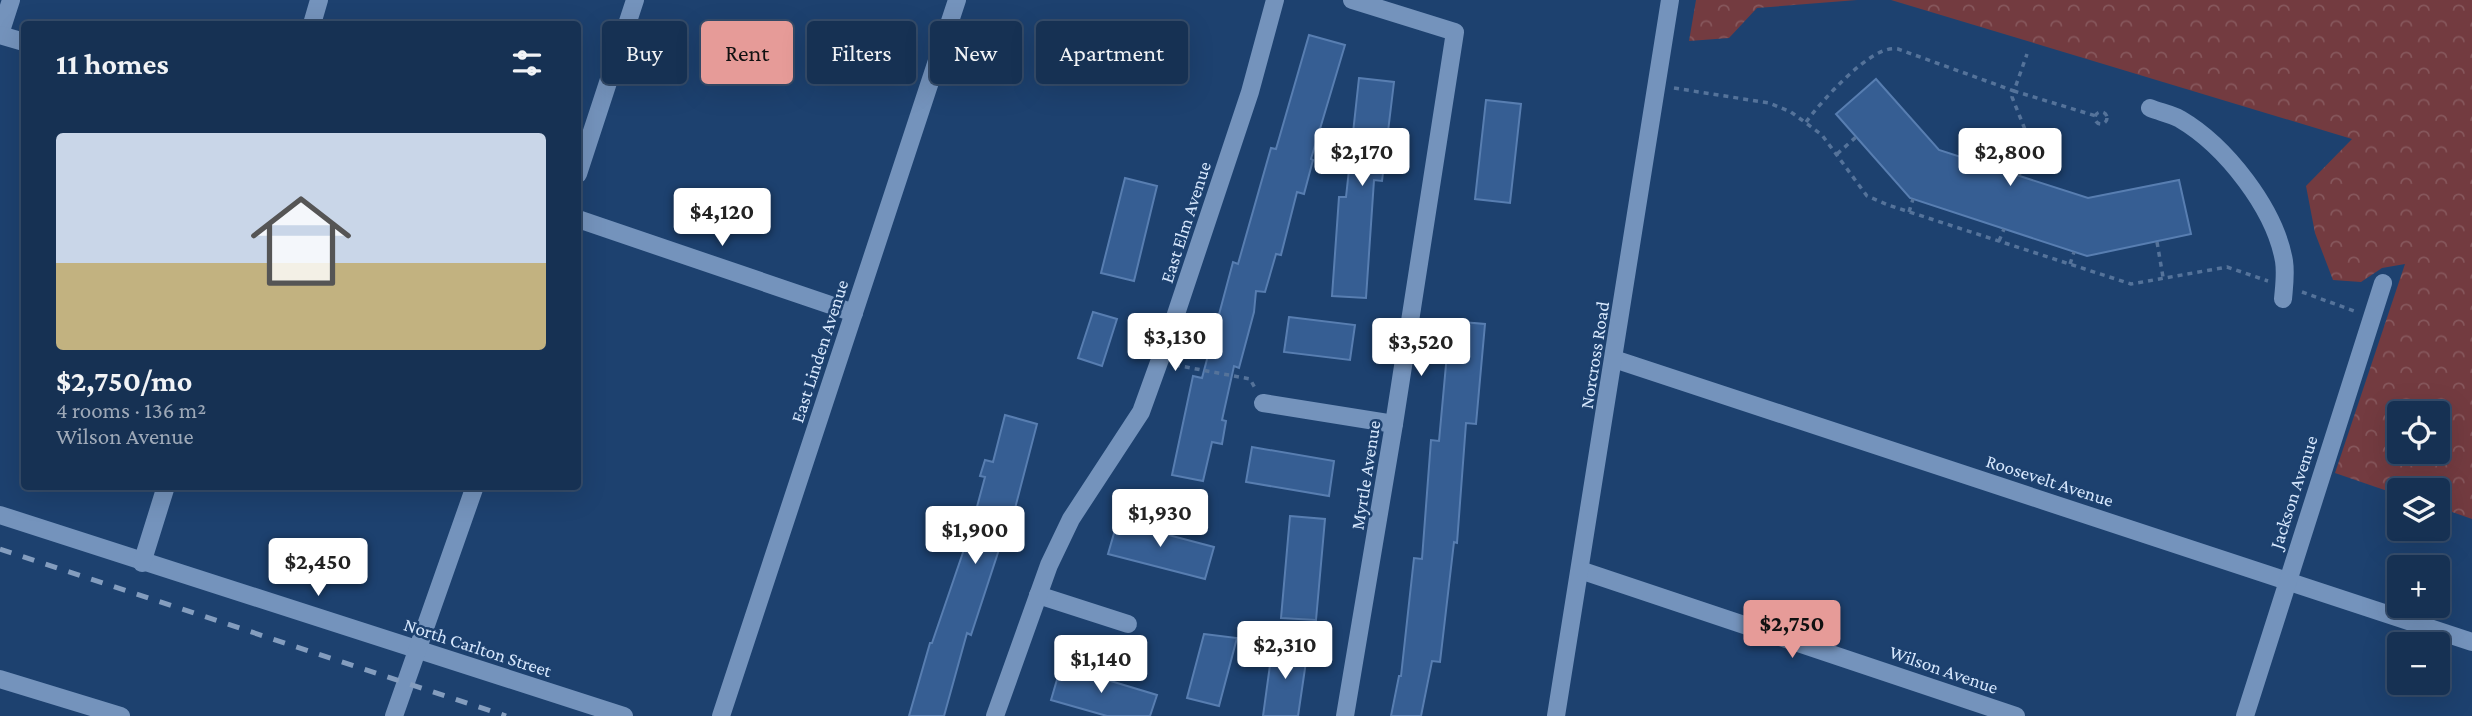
<!DOCTYPE html>
<html lang="en">
<head>
<meta charset="utf-8">
<style>
  body { margin:0; font-family:"Crimson Pro",serif; background:#233d5d; color:#f1f3f6; height:100vh; display:flex; flex-direction:column; font-size:26px; white-space:nowrap }
  * { box-sizing:border-box; margin:0 }
  p { font-size:23px; color:#9ea9b8 }
  .icon { flex:none; width:38px; height:38px; fill:none; stroke:currentColor; stroke-width:2; stroke-linecap:round; stroke-linejoin:round }
  .map { position:relative; flex:1; overflow:hidden }
  .panel { position:absolute; left:21px; top:21px; width:560px; height:469px; display:flex; flex-direction:column; background:#163153; border-radius:7px; box-shadow:0 7px 28px #0002,0 0 0 2px #354c6a }
  .panel>* { flex:none }
  .guide { position:absolute; left:602px; top:21px; width:665px; height:63px; display:flex; gap:14px }
  .controls { position:absolute; left:2387px; top:401px; display:grid; gap:14px }
  .controls a { display:grid; place-items:center; width:63px; height:63px; border-radius:7px; background:#163153; box-shadow:0 7px 28px #0002,0 0 0 2px #354c6a; font-size:35px }
  .price { position:absolute; translate:-50% -60px; padding:0 16px; border-radius:7px; background:#fff; color:#222; font-size:23px; line-height:46px; filter:drop-shadow(0 2px 4px #0008) }
  .price::after { content:''; position:absolute; left:50%; top:42px; width:21px; height:16px; margin-left:-10px; background:inherit; clip-path:polygon(0 0,100% 0,50% 100%) }
  .price.current { background:#e69b98; color:#111 }
  ul { padding:0; list-style:none }
  li { display:grid; align-content:center; gap:14px; height:371px; padding:0 35px }
  li span { display:grid; place-items:center; height:217px; border-radius:7px; color:#555 }
  li>.icon { margin-inline-start:auto }
  span .icon { width:126px; height:126px; fill:#fffc; stroke-width:1 }
  li b { font-size:30px }
  h2 { display:flex; justify-content:space-between; align-items:center; height:84px; padding:0 35px; font-size:30px }
  .chip { padding:0 24px; border-radius:7px; background:#163153; box-shadow:0 7px 28px #0002,0 0 0 2px #354c6a; font-size:24px; line-height:63px }
  .chip.current { background:#e69b98; color:#111 }
  .map>svg:first-child { display:block }
  .forest { fill:url(#forest-crowns); fill-rule:evenodd }
  .building { fill:#365e93; stroke:#587eb1; stroke-width:2 }
  .lines { fill:none; stroke-linecap:round; stroke-linejoin:round }
  .path { stroke:#55739a; stroke-width:3.5; stroke-dasharray:5 5; stroke-linecap:butt }
  .minor { stroke:#7493bc; stroke-width:18 }
  .rail { stroke:#849dbe; stroke-width:5; stroke-dasharray:12 12; stroke-linecap:butt }
  .labels { text-anchor:middle; stroke-width:5; stroke-linejoin:round; paint-order:stroke }
  .street-label { font-size:19px; fill:#d6e7fd; stroke:#1d416f }
</style>
</head>
<body>
<div class="map">
<svg width="2472" height="716" viewBox="0 0 2472 716">
  <defs>
    <pattern id="forest-crowns" width="20" height="18" patternUnits="userSpaceOnUse" patternTransform="scale(1.75)"><rect width="20" height="18" fill="#733b40"/><path d="M2 6a3 3 0 1 1 6 0M12 15a3 3 0 1 1 6 0" fill="none" stroke="#86575c"/></pattern>
  </defs>
  <rect width="100%" height="100%" fill="#1d416f"/>
  <g class="forest">
    <polygon points="1696,0 1857,0 1757,8 1729,38 1689,41"/>
    <path d="M1891 0H2472V519L2438 507V490H2399V495L2335 473 2405 264 2382 268 2361 282 2333 280 2315 233 2306 186 2352 139ZM2399 413H2438V452H2399Z"/>
  </g>
  <g class="building">
    <polygon points="1309,35 1345,45 1311,159 1313,160 1304,194 1297,192 1281,255 1276,254 1265,292 1256,291 1254,312 1239,368 1234,366 1222,420 1226,421 1222,444 1212,442 1203,481 1172,475 1193,376 1202,378 1233,262 1238,264 1271,148 1276,149"/>
    <polygon points="1359,78 1394,82 1382,181 1374,180 1366,298 1332,296 1339,197 1346,197"/>
    <polygon points="1876,79 1939,150 2088,198 2179,180 2191,234 2087,256 1910,198 1836,114"/>
    <polygon points="1486,100 1521,104 1510,203 1475,199"/>
    <polygon points="1125,178 1157,186 1134,281 1101,273"/>
    <polygon points="1093,312 1117,319 1102,366 1078,358"/>
    <polygon points="1289,317 1355,325 1350,360 1284,352"/>
    <polygon points="1450,321 1485,324 1476,424 1466,423 1457,543 1454,542 1440,662 1432,661 1421,716 1391,716 1399,676 1401,676 1414,558 1422,559 1431,440 1439,441"/>
    <polygon points="1005,415 1037,424 1012,520 1009,519 971,635 967,633 944,716 909,716 930,643 932,643 971,529 985,477 980,476 985,460 993,462"/>
    <polygon points="1252,447 1334,461 1329,496 1246,482"/>
    <polygon points="1119,516 1143,522 1142,528 1214,547 1205,579 1108,554"/>
    <polygon points="1290,516 1325,519 1316,620 1281,618"/>
    <polygon points="1204,634 1237,638 1219,706 1187,698"/>
    <polygon points="1273,643 1308,648 1298,716 1263,716"/>
    <polygon points="1061,666 1157,695 1150,716 1107,716 1051,700"/>
  </g>
  <g class="lines">
    <g class="path">
      <polyline points="1674,88 1769,103 1791,112 1822,135 1867,196 1888,205 2131,284 2227,267 2268,281"/>
      <circle cx="2101" cy="118" r="6"/>
      <path d="M1806 122C1821 102 1872 43 1898 49L2014 91 2027 54"/>
      <polyline points="1837,154 1856,137"/>
      <polyline points="2019,176 2030,142 2012,97 2014,91 2096,116"/>
      <polyline points="1909,212 1913,199"/>
      <polyline points="1999,241 2004,229"/>
      <polyline points="2157,242 2163,277"/>
      <polyline points="2070,264 2074,252"/>
      <polyline points="2302,292 2357,312"/>
      <polyline points="1175,365 1250,379 1255,388"/>
    </g>
    <g class="minor">
      <polyline points="312,24 319,0"/>
      <polyline points="0,34 11,0"/>
      <polyline points="0,35 24,42"/>
      <path d="M2150 108C2160 112 2171 114 2180 119 2226 146 2275 209 2284 261 2286 274 2284 287 2283 299"/>
      <polyline points="578,174 635,0"/>
      <polyline points="578,219 854,313"/>
      <polyline points="1614,359 2472,642"/>
      <polyline points="1263,403 1394,424"/>
      <polyline points="0,515 624,716"/>
      <polyline points="142,563 166,486"/>
      <polyline points="1580,570 2016,716"/>
      <polyline points="1038,595 1128,624"/>
      <polyline points="0,679 121,716"/>
      <polyline points="394,716 475,486"/>
      <polyline points="721,716 957,0"/>
      <polyline points="995,716 1049,565 1071,519 1141,412 1171,329 1250,92 1275,0"/>
      <polyline points="1345,716 1394,424 1455,32 1352,0"/>
      <polyline points="1556,716 1670,0"/>
      <polyline points="2245,716 2383,283"/>
    </g>
    <polyline class="rail" points="0,549 506,716"/>
  </g>
  <g class="labels">
    <g class="street-label">
      <text transform="translate(1185 222) rotate(-72)" y="7">East Elm Avenue</text>
      <text transform="translate(819 351) rotate(-72)" y="7">East Linden Avenue</text>
      <text transform="translate(1594 355) rotate(-81)" y="7">Norcross Road</text>
      <text transform="translate(1365 475) rotate(-81)" y="7">Myrtle Avenue</text>
      <text transform="translate(2050 480) rotate(18)" y="7">Roosevelt Avenue</text>
      <text transform="translate(2293 492) rotate(-72)" y="7">Jackson Avenue</text>
      <text transform="translate(478 647) rotate(18)" y="7">North Carlton Street</text>
      <text transform="translate(1944 669) rotate(19)" y="7">Wilson Avenue</text>
    </g>
  </g>
</svg>
<div class="controls">
<a><svg class="icon" aria-label="locate" viewBox="0 0 24 24"><circle cx="12" cy="12" r="6"/><path d="M12 2v4M12 18v4M2 12h4M18 12h4"/></svg></a>
<a><svg class="icon" aria-label="layers" viewBox="0 0 24 24"><path d="M12 4l9 5-9 5-9-5zM3 14l9 5 9-5"/></svg></a>
<a>+</a>
<a>−</a>
</div>
<b class="price" style="left:1362px;top:188px">$2,170</b>
<b class="price" style="left:2010px;top:188px">$2,800</b>
<b class="price" style="left:722px;top:248px">$4,120</b>
<b class="price" style="left:1175px;top:373px">$3,130</b>
<b class="price" style="left:1421px;top:378px">$3,520</b>
<b class="price" style="left:1160px;top:549px">$1,930</b>
<b class="price" style="left:975px;top:566px">$1,900</b>
<b class="price" style="left:318px;top:598px">$2,450</b>
<b class="price current" style="left:1792px;top:660px">$2,750</b>
<b class="price" style="left:1285px;top:681px">$2,310</b>
<b class="price" style="left:1101px;top:695px">$1,140</b>
<div class="guide">
<a class="chip">Buy</a>
<a class="chip current">Rent</a>
<a class="chip">Filters</a>
<a class="chip">New</a>
<a class="chip">Apartment</a>
</div>
<section class="panel">
<h2>11 homes<svg class="icon" aria-label="filters" viewBox="0 0 24 24"><path d="M4 7h16M4 17h16"/><circle cx="9" cy="7" r="2"/><circle cx="15" cy="17" r="2"/></svg></h2>
<ul>
<li><span style="background:linear-gradient(#c9d6e8 60%,#c2b280 0)"><svg class="icon" aria-label="home" viewBox="0 0 24 24"><path d="M3 11l9-7 9 7M6 9v11h12V9"/></svg></span><div><b>$2,750/mo</b><p>4 rooms · 136 m²</p><p>Wilson Avenue</p></div></li>
</ul>
</section>
</div>
</body>
</html>
